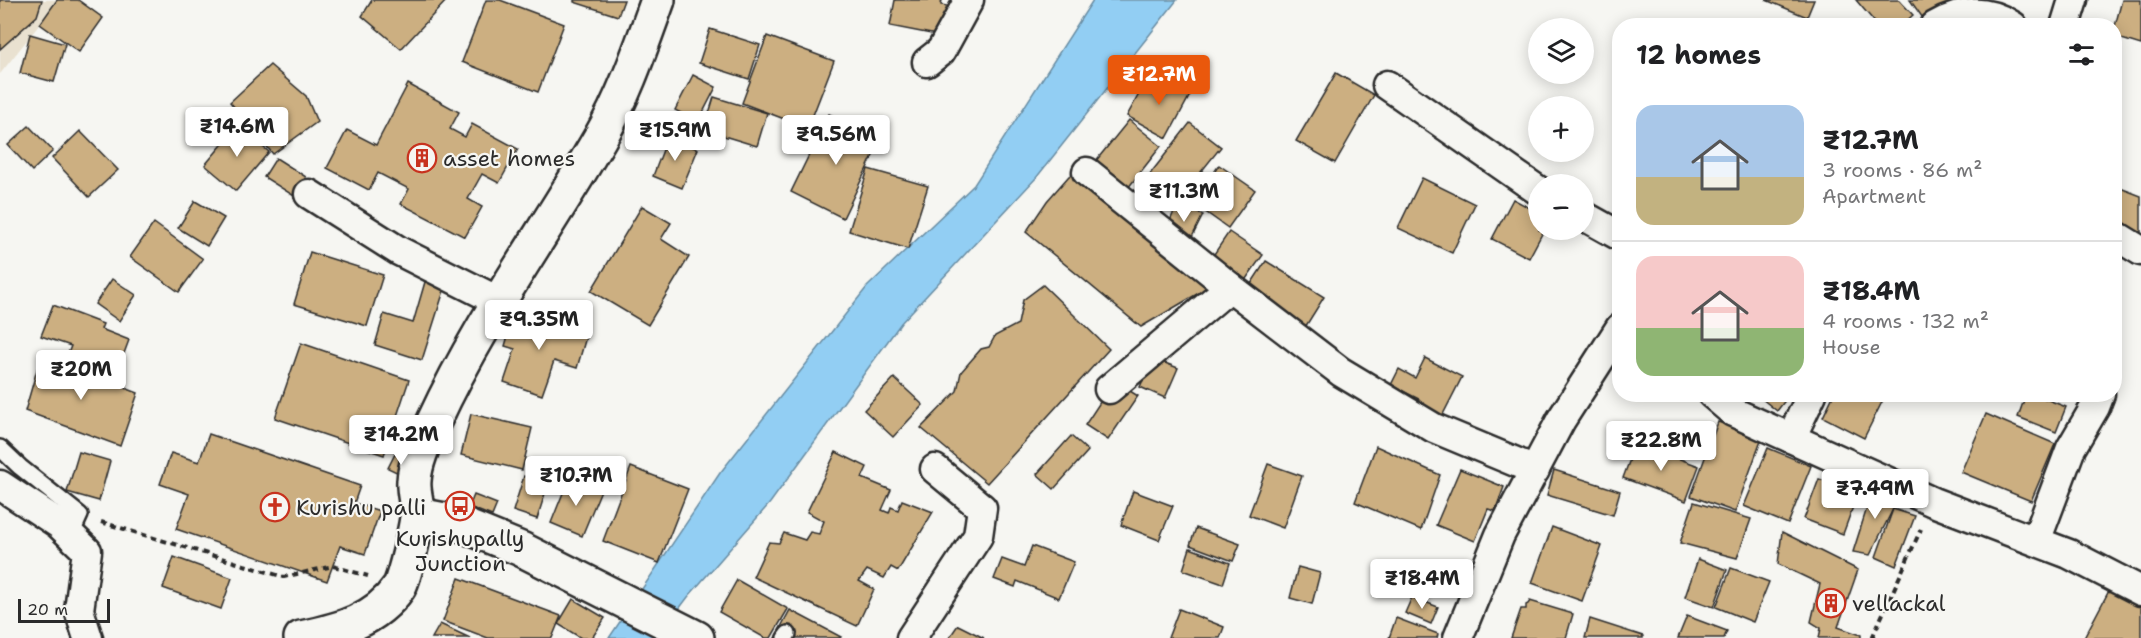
<!DOCTYPE html>
<html lang="en">
<head>
<meta charset="utf-8">
<style>
  body { margin:0; font-family:"Shantell Sans",sans-serif; background:#f6f6f6; color:#202124; height:100vh; display:flex; flex-direction:column; font-size:22px; white-space:nowrap }
  * { box-sizing:border-box; margin:0 }
  p { font-size:20px; color:#757577 }
  .icon { flex:none; width:33px; height:33px; fill:none; stroke:currentColor; stroke-width:2; stroke-linecap:round; stroke-linejoin:round }
  .map { position:relative; flex:1; overflow:hidden }
  .details { position:absolute; left:1612px; top:18px; width:510px; height:384px; display:flex; flex-direction:column; background:#fff; border-radius:24px; box-shadow:0 3px 15px #0003 }
  .details>* { flex:none }
  .controls { position:absolute; left:1528px; top:18px; display:grid; gap:12px }
  .controls a { display:grid; place-items:center; width:66px; height:66px; border-radius:50%; background:#fff; box-shadow:0 3px 15px #0003; font-size:30px }
  .scale { position:absolute; left:18px; bottom:15px; width:92px; box-sizing:border-box; padding-left:6px; border:3px solid #2b2b2b; border-top:0; font-size:16px; line-height:21px; white-space:nowrap; color:#2b2b2b; -webkit-text-stroke:4px #f6f6f2; paint-order:stroke }
  .price { position:absolute; translate:-50% -51px; padding:0 14px; border-radius:6px; background:#fff; color:#222; font-size:20px; line-height:39px; filter:drop-shadow(0 2px 3px #0008) }
  .price::after { content:''; position:absolute; left:50%; top:36px; width:18px; height:14px; margin-left:-9px; background:inherit; clip-path:polygon(0 0,100% 0,50% 100%) }
  .price.selected { background:#ea580c; color:#fff }
  ul { padding:0; list-style:none }
  li { display:flex; align-items:center; gap:18px; height:150px; padding:0 24px }
  li+li { border-top:2px solid #e0e0e0 }
  li span { display:grid; place-items:center; flex:none; width:168px; height:120px; border-radius:18px; color:#555 }
  li>.icon { margin-inline-start:auto }
  span .icon { width:72px; height:72px; fill:#fffc; stroke-width:1 }
  li b { font-size:26px }
  h2 { display:flex; justify-content:space-between; align-items:center; height:72px; padding:0 24px; font-size:26px }
  .map>svg:first-child { display:block }
  .built { fill:#e9e1d0 }
  .water { fill:#92cef3; stroke:#698da3; stroke-width:1.5 }
  .building { fill:#ccaf81; stroke:#2b2b2b; stroke-width:1.5 }
  .lines { fill:none; stroke-linecap:round; stroke-linejoin:round }
  .lane-casing { stroke:#2b2b2b; stroke-width:20 }
  .street-casing { stroke:#2b2b2b; stroke-width:33 }
  .secondary-casing { stroke:#2b2b2b; stroke-width:38 }
  .path { stroke:#2b2b2b; stroke-width:4; stroke-dasharray:6 4.5; stroke-linecap:butt }
  .lane { stroke:#f6f6f2; stroke-width:15 }
  .street { stroke:#f6f6f2; stroke-width:28 }
  .secondary { stroke:#f6f6f2; stroke-width:33 }
  .labels { text-anchor:middle; stroke-width:4.5; stroke-linejoin:round; paint-order:stroke }
  .poi-label { font-size:22px; fill:#2b2b2b; stroke:#f6f6f2; text-anchor:start }
</style>
</head>
<body>
<div class="map">
<svg width="2141" height="638" viewBox="0 0 2141 638">
  <rect width="100%" height="100%" fill="#f6f6f2"/>
  <filter id="ink" filterUnits="userSpaceOnUse"><feTurbulence type="fractalNoise" baseFrequency=".0167" numOctaves="2"/><feDisplacementMap in="SourceGraphic" scale="12" xChannelSelector="R" yChannelSelector="G"/><feConvolveMatrix kernelMatrix="1 2 1 2 8 2 1 2 1" color-interpolation-filters="sRGB"/></filter>
  <g filter="url(#ink)">
    <polygon class="built" points="0,0 59,0 0,74"/>
    <polygon class="water" points="1093,0 1177,0 1036,178 901,323 770,503 688,597 657,638 609,638 720,473 867,287 974,185"/>
    <g class="building">
      <polygon points="0,0 42,0 37,16 0,49"/>
      <polygon points="57,0 78,0 103,18 79,52 40,24"/>
      <polygon points="372,0 447,0 401,49 362,16"/>
      <polygon points="486,0 500,0 564,24 538,92 462,62"/>
      <polygon points="574,0 624,0 618,16 574,2"/>
      <polygon points="895,0 942,0 941,5 953,7 947,37 890,26"/>
      <polygon points="1766,0 1814,0 1807,17"/>
      <polygon points="1856,0 1899,0 1913,15 1901,26 1878,26"/>
      <polygon points="1910,0 1954,0 1925,21"/>
      <polygon points="2122,0 2141,0 2141,45 2115,37 2115,26"/>
      <polygon points="710,29 760,45 749,79 699,63"/>
      <polygon points="30,34 65,44 54,82 20,73"/>
      <polygon points="767,36 834,61 808,128 742,103"/>
      <polygon points="270,65 306,96 317,122 273,154 230,102"/>
      <polygon points="1336,73 1374,95 1335,163 1296,141"/>
      <polygon points="1150,74 1190,95 1167,138 1127,116"/>
      <polygon points="693,75 716,87 698,122 675,110"/>
      <polygon points="408,84 459,112 450,129 465,137 472,124 518,149 499,183 482,174 468,199 482,207 465,237 401,204 409,189 378,173 369,190 327,168 347,130 376,145"/>
      <polygon points="714,97 767,113 757,146 704,130"/>
      <polygon points="829,114 881,139 843,218 791,192"/>
      <polygon points="1129,120 1161,146 1128,188 1095,162"/>
      <polygon points="1190,123 1221,147 1180,198 1150,174"/>
      <polygon points="29,126 53,151 32,171 8,145"/>
      <polygon points="238,126 269,152 236,191 205,165"/>
      <polygon points="80,131 118,170 89,197 52,158"/>
      <polygon points="668,137 698,149 682,188 653,176"/>
      <polygon points="276,158 306,177 294,196 264,177"/>
      <polygon points="1219,165 1255,190 1228,228 1193,203"/>
      <polygon points="868,169 928,186 908,249 849,231"/>
      <polygon points="1087,172 1209,287 1141,327 1026,232 1047,201 1069,176"/>
      <polygon points="1422,178 1475,204 1452,253 1398,228"/>
      <polygon points="2115,186 2141,196 2141,245 2115,235"/>
      <polygon points="1513,199 1539,213 1539,230 1544,230 1529,258 1492,239"/>
      <polygon points="195,201 224,218 207,246 178,228"/>
      <polygon points="1178,203 1203,215 1189,243 1165,232"/>
      <polygon points="642,206 671,223 661,239 689,257 648,325 591,291"/>
      <polygon points="154,223 203,259 179,292 130,257"/>
      <polygon points="1229,232 1263,255 1241,286 1208,263"/>
      <polygon points="310,252 383,275 367,326 294,304"/>
      <polygon points="1266,261 1324,297 1304,329 1245,293"/>
      <polygon points="427,275 447,281 422,360 375,345 384,314 413,323"/>
      <polygon points="112,279 136,295 119,321 95,304"/>
      <polygon points="1043,285 1109,349 987,483 921,428 957,391 961,372 981,349 989,347 995,336 1018,324 1023,300"/>
      <polygon points="53,305 103,324 101,329 129,340 119,367 92,356 87,369 65,361 71,346 41,336"/>
      <polygon points="515,312 571,329 570,333 586,337 577,368 554,361 542,395 504,382 515,349 505,346"/>
      <polygon points="301,343 409,380 384,455 275,418"/>
      <polygon points="41,356 138,393 120,446 25,411"/>
      <polygon points="1152,358 1178,368 1165,398 1140,387"/>
      <polygon points="1425,358 1462,377 1433,434 1408,421 1419,399 1391,385 1399,369 1415,378"/>
      <polygon points="894,378 923,405 893,437 864,410"/>
      <polygon points="1114,381 1138,396 1108,440 1085,425"/>
      <polygon points="1756,394 1790,394 1777,411"/>
      <polygon points="1834,394 1886,394 1864,438 1823,417"/>
      <polygon points="2026,394 2033,394 2066,407 2056,432 2018,417"/>
      <polygon points="471,414 532,428 522,470 461,455"/>
      <polygon points="1986,414 2055,444 2031,501 1961,472"/>
      <polygon points="1718,422 1762,438 1735,512 1691,496"/>
      <polygon points="209,434 360,486 354,503 380,511 365,554 340,546 327,581 176,529 189,494 160,484 171,453 199,462"/>
      <polygon points="1071,436 1088,451 1054,489 1037,474"/>
      <polygon points="1636,443 1699,466 1686,501 1623,478"/>
      <polygon points="1376,446 1440,475 1421,530 1355,502"/>
      <polygon points="1768,448 1811,466 1788,524 1744,506"/>
      <polygon points="79,452 110,461 99,501 67,492"/>
      <polygon points="836,452 867,467 862,478 891,490 882,510 889,513 891,507 898,510 902,500 933,512 898,571 891,567 884,578 867,570 859,581 874,589 857,626 753,577 769,542 779,543 784,533 805,540 810,532 819,534 824,521 807,512"/>
      <polygon points="395,454 413,463 407,477 388,468"/>
      <polygon points="1268,464 1302,476 1283,528 1249,515"/>
      <polygon points="631,467 688,489 659,563 603,541"/>
      <polygon points="1460,469 1504,487 1495,511 1488,509 1475,541 1436,525"/>
      <polygon points="1554,470 1620,491 1613,515 1547,495"/>
      <polygon points="524,476 548,484 537,519 513,511"/>
      <polygon points="569,478 601,490 582,536 551,523"/>
      <polygon points="1819,479 1858,493 1843,534 1804,519"/>
      <polygon points="1873,489 1900,495 1870,555 1853,552"/>
      <polygon points="1133,491 1173,506 1159,540 1121,525"/>
      <polygon points="474,495 497,504 492,516 469,507"/>
      <polygon points="1694,502 1751,519 1737,558 1680,543"/>
      <polygon points="1893,509 1915,516 1896,566 1876,557"/>
      <polygon points="1552,527 1602,546 1582,601 1532,583"/>
      <polygon points="1196,528 1240,544 1233,561 1190,545"/>
      <polygon points="1782,532 1858,570 1838,627 1861,635 1861,638 1819,638 1821,628 1811,622 1820,584 1778,564"/>
      <polygon points="1032,546 1074,562 1059,598 1017,581 1015,587 994,579 1002,559 1024,567"/>
      <polygon points="1190,548 1230,563 1223,584 1183,570"/>
      <polygon points="174,557 232,578 221,609 163,588"/>
      <polygon points="1698,559 1727,570 1714,607 1685,597"/>
      <polygon points="1298,567 1320,573 1312,604 1290,598"/>
      <polygon points="1731,568 1769,582 1753,622 1716,607"/>
      <polygon points="459,578 561,616 552,638 488,638 443,621"/>
      <polygon points="737,580 788,609 771,638 765,638 719,612"/>
      <polygon points="2111,587 2141,602 2141,638 2084,638"/>
      <polygon points="1412,597 1438,607 1431,624 1405,613"/>
      <polygon points="573,599 605,618 592,638 581,638 558,624"/>
      <polygon points="1530,601 1573,614 1566,638 1511,638 1521,609 1526,609 1526,605 1528,604"/>
      <polygon points="1179,609 1224,627 1220,638 1168,638"/>
      <polygon points="790,610 841,637 840,638 775,638"/>
      <polygon points="1687,616 1727,631 1724,638 1678,638"/>
      <polygon points="1396,618 1438,634 1437,638 1389,638"/>
      <polygon points="1590,619 1643,636 1643,638 1585,638"/>
      <polygon points="440,624 470,638 432,638"/>
      <polygon points="958,625 984,638 949,638"/>
    </g>
    <g class="lines">
      <g class="lane-casing">
        <g id="lane">
          <polyline points="0,448 20,467 80,515 71,535"/>
          <polyline points="785,638 788,634"/>
        </g>
      </g>
      <g class="street-casing">
        <g id="street">
          <path d="M1935 26C1962 10 1986 9 2013 26"/>
          <polyline points="2065,26 2073,0"/>
          <polyline points="927,62 941,51 969,0"/>
          <polyline points="1387,85 1539,191"/>
          <polyline points="1087,172 1230,287 1341,372 1434,428 1535,470"/>
          <polyline points="309,194 399,251 498,301"/>
          <polyline points="1584,216 1620,236"/>
          <polyline points="2115,235 2141,251"/>
          <polyline points="1109,389 1230,287"/>
          <polyline points="1712,394 1733,412 1933,502 2069,554 2141,591"/>
          <polyline points="1791,438 1812,394"/>
          <polyline points="0,485 59,524 87,551 79,610 88,638"/>
          <polyline points="2036,541 2071,448 2095,407 2100,394"/>
          <polyline points="911,638 978,536 982,508 935,469"/>
          <polyline points="1458,638 1500,535 1561,420 1620,328"/>
        </g>
      </g>
      <g class="secondary-casing">
        <g id="secondary">
          <polyline points="418,515 455,522 521,549 697,638"/>
          <path d="M301 638C339 630 376 621 399 587 404 580 418 521 417 512 417 502 413 491 414 481 415 461 426 439 434 421 480 321 545 233 600 138 625 95 641 47 658 0"/>
        </g>
      </g>
      <g class="path">
        <polyline points="101,522 284,577 333,566 368,576"/>
        <polyline points="1872,638 1921,529"/>
      </g>
      <use href="#lane" class="lane"/>
      <use href="#street" class="street"/>
      <use href="#secondary" class="secondary"/>
    </g>
  </g>
  <defs>
    <g id="building-ring" transform="scale(1.5)"><circle r="9.5" fill="#f6f6f2" stroke="#c8321e" stroke-width="1.5"/><path d="M-4-6H4V6H1V3H-1V6H-4ZM-2.5-4.3h1.7v1.8h-1.7ZM.8-4.3h1.7v1.8H.8ZM-2.5-1h1.7V.8h-1.7ZM.8-1h1.7V.8H.8Z" fill="#c8321e"/></g>
    <g id="bus-ring" transform="scale(1.5)"><circle r="9.5" fill="#f6f6f2" stroke="#c8321e" stroke-width="1.5"/><path d="M-5-6H5V4H4V6H2V4H-2V6H-4V4H-5ZM-3.5-4V0h7V-4ZM-3.5 1.2v1.5H-2V1.2ZM2 1.2v1.5H3.5V1.2Z" fill="#c8321e"/></g>
    <g id="church-ring" transform="scale(1.5)"><circle r="9.5" fill="#f6f6f2" stroke="#c8321e" stroke-width="1.5"/><path d="M-1.2-6h2.4v3.5h3.3v2.4h-3.3V6h-2.4V-.1h-3.3v-2.4h3.3Z" fill="#c8321e"/></g>
  </defs>
  <g fill-rule="evenodd">
    <use href="#building-ring" x="422" y="158"/>
    <use href="#bus-ring" x="460" y="506"/>
    <use href="#church-ring" x="275" y="507"/>
    <use href="#building-ring" x="1831" y="603"/>
  </g>
  <g class="labels">
    <g class="poi-label">
      <text x="443" y="166">asset homes</text>
      <text x="296" y="515">Kurishu palli</text>
      <text x="460" y="546" text-anchor="middle">Kurishupally<tspan x="460" dy="25">Junction</tspan></text>
      <text x="1852" y="611">vellackal</text>
    </g>
  </g>
</svg>
<div class="controls">
<a><svg class="icon" aria-label="layers" viewBox="0 0 24 24"><path d="M12 4l9 5-9 5-9-5zM3 14l9 5 9-5"/></svg></a>
<a>+</a>
<a>−</a>
</div>
<div class="scale">20 m</div>
<b class="price selected" style="left:1159px;top:106px">₹12.7M</b>
<b class="price" style="left:237px;top:158px">₹14.6M</b>
<b class="price" style="left:675px;top:162px">₹15.9M</b>
<b class="price" style="left:836px;top:166px">₹9.56M</b>
<b class="price" style="left:1184px;top:223px">₹11.3M</b>
<b class="price" style="left:539px;top:351px">₹9.35M</b>
<b class="price" style="left:81px;top:401px">₹20M</b>
<b class="price" style="left:401px;top:466px">₹14.2M</b>
<b class="price" style="left:1661px;top:472px">₹22.8M</b>
<b class="price" style="left:576px;top:507px">₹10.7M</b>
<b class="price" style="left:1875px;top:520px">₹7.49M</b>
<b class="price" style="left:1422px;top:610px">₹18.4M</b>
<section class="details">
<h2>12 homes<svg class="icon" aria-label="filters" viewBox="0 0 24 24"><path d="M4 7h16M4 17h16"/><circle cx="9" cy="7" r="2"/><circle cx="15" cy="17" r="2"/></svg></h2>
<ul>
<li><span style="background:linear-gradient(#a9c7e8 60%,#c2b280 0)"><svg class="icon" aria-label="home" viewBox="0 0 24 24"><path d="M3 11l9-7 9 7M6 9v11h12V9"/></svg></span><div><b>₹12.7M</b><p>3 rooms · 86 m²</p><p>Apartment</p></div></li>
<li><span style="background:linear-gradient(#f6c9c9 60%,#8fb573 0)"><svg class="icon" aria-label="home" viewBox="0 0 24 24"><path d="M3 11l9-7 9 7M6 9v11h12V9"/></svg></span><div><b>₹18.4M</b><p>4 rooms · 132 m²</p><p>House</p></div></li>
</ul>
</section>
</div>
</body>
</html>
